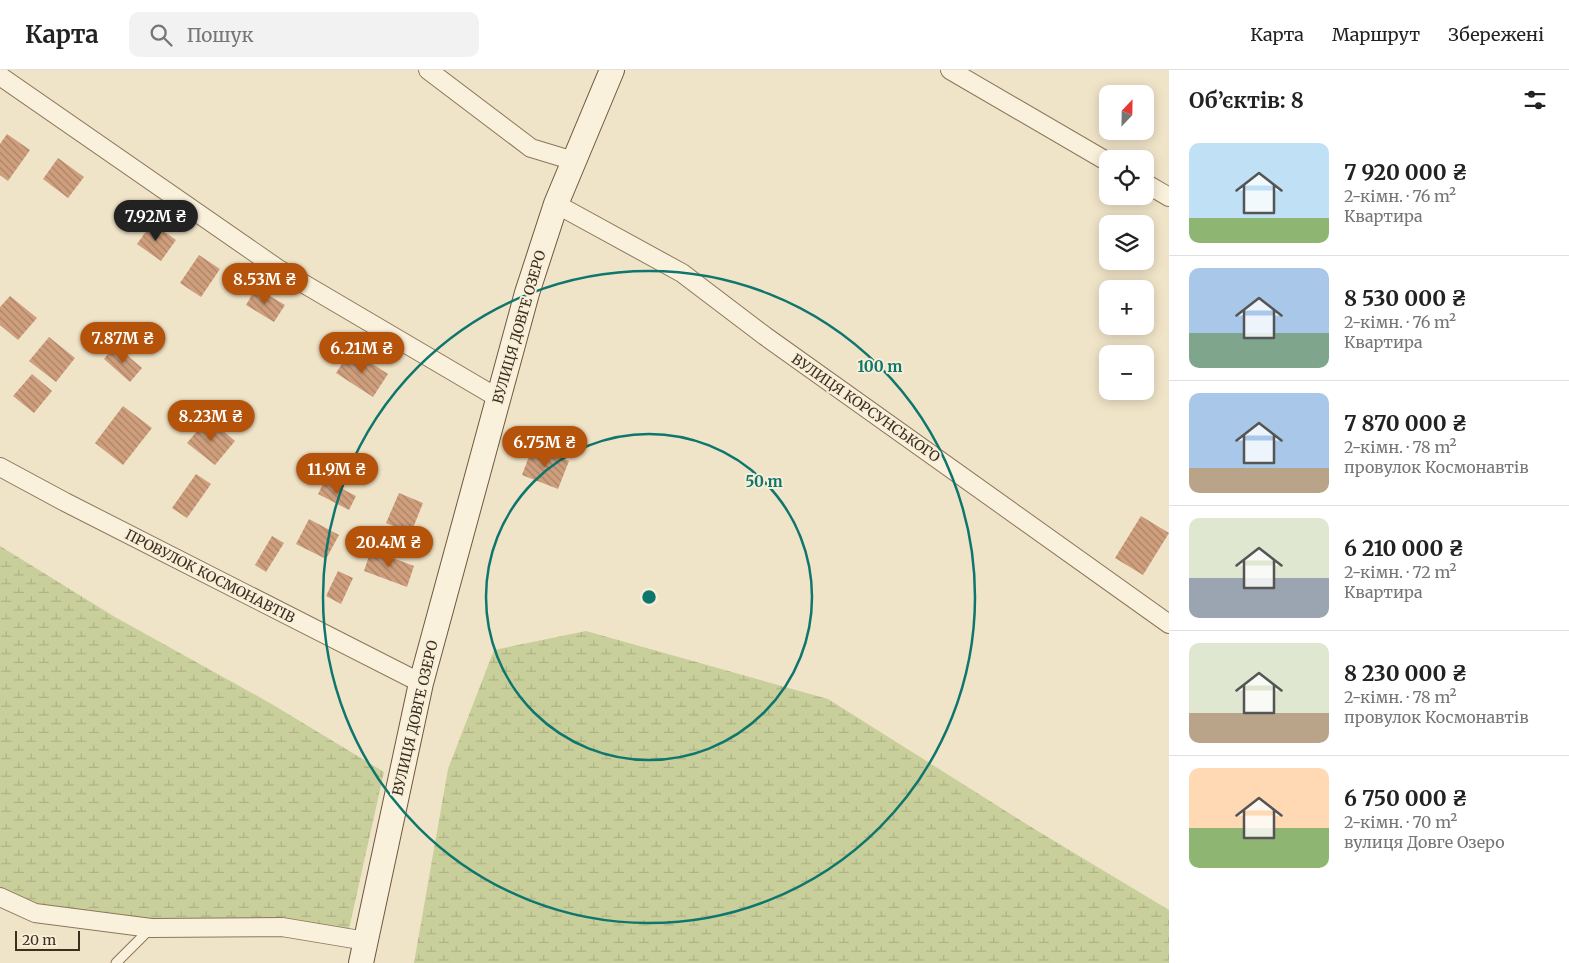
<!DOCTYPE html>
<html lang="uk">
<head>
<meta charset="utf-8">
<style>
  body { margin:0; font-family:Merriweather,serif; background:#f2f2f2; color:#222; height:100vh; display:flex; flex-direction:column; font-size:19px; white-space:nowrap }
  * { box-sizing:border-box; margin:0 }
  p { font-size:16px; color:#767676 }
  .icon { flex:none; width:28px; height:28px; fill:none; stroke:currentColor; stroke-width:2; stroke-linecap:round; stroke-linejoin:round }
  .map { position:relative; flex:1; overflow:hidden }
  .details { display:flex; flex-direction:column; background:#fff; width:400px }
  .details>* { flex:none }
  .needle { width:32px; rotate:22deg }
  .tools { position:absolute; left:1099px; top:15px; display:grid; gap:10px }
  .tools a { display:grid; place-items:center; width:55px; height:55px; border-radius:10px; background:#fff; box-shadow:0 2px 12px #0003; font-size:25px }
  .scale { position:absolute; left:15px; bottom:12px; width:65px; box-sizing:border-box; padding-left:5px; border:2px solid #3d2e20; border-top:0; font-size:14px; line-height:18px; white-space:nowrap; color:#3d2e20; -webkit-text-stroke:4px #f7eed8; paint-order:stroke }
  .price { position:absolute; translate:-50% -42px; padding:0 11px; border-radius:18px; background:#b45309; color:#fff; font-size:16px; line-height:32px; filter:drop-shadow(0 1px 2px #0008) }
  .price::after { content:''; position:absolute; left:50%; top:30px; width:15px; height:11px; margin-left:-8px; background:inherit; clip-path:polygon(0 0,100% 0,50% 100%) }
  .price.current { background:#222; color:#fff }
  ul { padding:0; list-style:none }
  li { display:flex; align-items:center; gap:15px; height:125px; padding:0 20px }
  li+li { border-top:1px solid #e0e0e0 }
  li span { display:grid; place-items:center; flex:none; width:140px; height:100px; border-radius:10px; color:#555 }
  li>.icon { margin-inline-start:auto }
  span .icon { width:60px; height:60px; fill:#fffc; stroke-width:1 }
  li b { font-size:21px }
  h2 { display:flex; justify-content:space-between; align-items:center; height:60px; padding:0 20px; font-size:21px }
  header { display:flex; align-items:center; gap:30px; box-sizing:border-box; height:70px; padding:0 25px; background:#fff; border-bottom:1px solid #e0e0e0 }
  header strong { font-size:24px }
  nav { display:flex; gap:28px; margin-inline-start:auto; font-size:18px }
  .search { width:350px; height:45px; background:#f2f2f2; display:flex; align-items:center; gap:12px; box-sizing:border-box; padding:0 18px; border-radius:10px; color:#767676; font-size:19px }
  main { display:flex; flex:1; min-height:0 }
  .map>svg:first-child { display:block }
  .wetland { fill:url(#wetland-marsh) }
  .building { fill:url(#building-back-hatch) }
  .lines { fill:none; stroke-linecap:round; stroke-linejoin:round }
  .lane-casing { stroke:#8d765c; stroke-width:11 }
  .street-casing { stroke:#8d765c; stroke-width:20 }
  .secondary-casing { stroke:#6f573f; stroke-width:26 }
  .lane { stroke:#faf1dc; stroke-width:9 }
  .street { stroke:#faf1dc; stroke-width:18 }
  .secondary { stroke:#faf1dc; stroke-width:24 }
  .ring { fill:none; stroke:#0f766e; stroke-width:2.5 }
  .labels { text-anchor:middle; stroke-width:4; stroke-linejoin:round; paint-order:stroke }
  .street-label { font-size:14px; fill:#3d2e20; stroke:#f7eed8 }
  .centre { fill:#0f766e; stroke:#f7eed8; stroke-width:2.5 }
  .ring-label { font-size:15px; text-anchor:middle; font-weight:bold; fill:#0f766e; stroke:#f7eed8; stroke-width:4; stroke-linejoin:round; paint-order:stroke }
</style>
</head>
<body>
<header>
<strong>Карта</strong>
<div class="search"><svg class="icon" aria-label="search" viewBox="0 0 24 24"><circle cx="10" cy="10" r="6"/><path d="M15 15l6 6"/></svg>Пошук</div>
<nav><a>Карта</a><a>Маршрут</a><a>Збережені</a></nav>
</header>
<main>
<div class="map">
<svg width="1169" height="893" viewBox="0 0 1169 893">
  <defs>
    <pattern id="wetland-marsh" width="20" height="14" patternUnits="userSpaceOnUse" patternTransform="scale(1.25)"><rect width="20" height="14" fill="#c9cf9b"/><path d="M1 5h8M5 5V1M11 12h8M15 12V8" fill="none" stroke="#aeb285"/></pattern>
    <pattern id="building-back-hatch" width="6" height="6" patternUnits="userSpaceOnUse" patternTransform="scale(1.25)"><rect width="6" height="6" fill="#cf9f7d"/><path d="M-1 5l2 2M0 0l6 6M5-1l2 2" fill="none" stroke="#a98266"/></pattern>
  </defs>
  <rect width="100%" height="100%" fill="#f0e4c8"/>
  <g class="wetland">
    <polygon points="0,476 115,547 270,633 384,702 347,868 151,858 0,827"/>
    <polygon points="586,561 828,629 1036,760 1169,840 1169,893 414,893 448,699 494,580"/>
  </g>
  <g class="building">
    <polygon points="7,64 30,80 8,111 0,105 0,74"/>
    <polygon points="58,88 84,107 68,128 43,109"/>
    <polygon points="152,153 176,170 161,191 137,174"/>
    <polygon points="199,185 220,199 201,227 180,213"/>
    <polygon points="256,218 285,235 274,252 246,235"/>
    <polygon points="10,226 37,248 18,270 0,255 0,237"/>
    <polygon points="49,267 75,288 56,312 29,291"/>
    <polygon points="115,275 142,298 130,312 104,289"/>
    <polygon points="351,280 388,304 373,327 336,303"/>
    <polygon points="32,304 52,321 34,343 13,326"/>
    <polygon points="123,336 152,358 123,395 95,373"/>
    <polygon points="208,348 235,371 215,395 187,373"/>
    <polygon points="533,376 569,391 558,419 522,405"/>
    <polygon points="196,404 211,414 187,448 172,438"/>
    <polygon points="325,410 356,426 349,440 318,424"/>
    <polygon points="399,423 423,433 411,463 386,453"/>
    <polygon points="1141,446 1169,463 1143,505 1115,488"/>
    <polygon points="309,449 339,465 326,489 296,474"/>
    <polygon points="272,466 284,473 266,502 255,495"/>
    <polygon points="371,480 414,496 407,517 364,501"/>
    <polygon points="338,501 353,508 341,534 326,526"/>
  </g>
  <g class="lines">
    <g class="lane-casing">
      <polyline id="lane" points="116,893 151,858"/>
    </g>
    <g class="street-casing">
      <g id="street">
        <polyline points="428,0 531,78 574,91"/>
        <polyline points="950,0 1108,92"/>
        <polyline points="0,6 277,198 498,328"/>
        <polyline points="1145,113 1169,127"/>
        <polyline points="556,134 682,203 765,266 1169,554"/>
        <polyline points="0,397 65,432 421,613"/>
        <polyline points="0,827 35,843 151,858 282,857 366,871"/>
      </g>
    </g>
    <g class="secondary-casing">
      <polyline id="secondary" points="361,893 421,613 527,223 556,134 612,0"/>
    </g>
    <use href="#lane" class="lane"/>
    <use href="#street" class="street"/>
    <use href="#secondary" class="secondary"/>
  </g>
  <g class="ring">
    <circle cx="649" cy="527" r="163"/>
    <circle cx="649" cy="527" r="326"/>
  </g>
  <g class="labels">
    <g class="street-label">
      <text transform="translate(519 257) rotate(-74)" y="5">ВУЛИЦЯ ДОВГЕ ОЗЕРО</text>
      <text transform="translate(866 338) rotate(35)" y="5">ВУЛИЦЯ КОРСУНСЬКОГО</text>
      <text transform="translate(210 506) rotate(27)" y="5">ПРОВУЛОК КОСМОНАВТІВ</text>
      <text transform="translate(415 648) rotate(-77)" y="5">ВУЛИЦЯ ДОВГЕ ОЗЕРО</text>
    </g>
  </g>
  <circle cx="649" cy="527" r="8" class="centre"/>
  <g class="ring-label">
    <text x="880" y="302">100 m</text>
    <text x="764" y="417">50 m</text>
  </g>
</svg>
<div class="tools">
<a><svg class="needle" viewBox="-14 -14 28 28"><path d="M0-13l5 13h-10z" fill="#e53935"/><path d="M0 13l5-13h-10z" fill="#767676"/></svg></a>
<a><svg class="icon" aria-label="locate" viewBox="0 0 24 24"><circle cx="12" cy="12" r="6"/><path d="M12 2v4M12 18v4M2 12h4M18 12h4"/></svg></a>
<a><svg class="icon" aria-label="layers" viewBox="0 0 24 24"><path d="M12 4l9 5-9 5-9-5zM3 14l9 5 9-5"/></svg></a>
<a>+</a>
<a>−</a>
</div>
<div class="scale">20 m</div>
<b class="price current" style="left:156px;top:172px">7.92M ₴</b>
<b class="price" style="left:265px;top:235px">8.53M ₴</b>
<b class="price" style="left:123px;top:294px">7.87M ₴</b>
<b class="price" style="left:362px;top:304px">6.21M ₴</b>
<b class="price" style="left:211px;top:372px">8.23M ₴</b>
<b class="price" style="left:545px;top:398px">6.75M ₴</b>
<b class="price" style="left:337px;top:425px">11.9M ₴</b>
<b class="price" style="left:389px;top:498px">20.4M ₴</b>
</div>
<section class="details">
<h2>Об’єктів: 8<svg class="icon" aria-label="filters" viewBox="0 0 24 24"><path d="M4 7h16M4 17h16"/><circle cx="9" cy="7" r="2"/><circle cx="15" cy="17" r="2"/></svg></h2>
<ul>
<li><span style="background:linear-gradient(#bfe0f5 75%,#8fb573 0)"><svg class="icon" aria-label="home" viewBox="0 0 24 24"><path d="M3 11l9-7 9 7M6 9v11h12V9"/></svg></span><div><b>7 920 000 ₴</b><p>2-кімн. · 76 m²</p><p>Квартира</p></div></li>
<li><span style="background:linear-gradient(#a9c7e8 65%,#7fa58c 0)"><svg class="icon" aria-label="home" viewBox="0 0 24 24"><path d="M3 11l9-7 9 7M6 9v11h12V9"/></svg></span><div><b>8 530 000 ₴</b><p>2-кімн. · 76 m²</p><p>Квартира</p></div></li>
<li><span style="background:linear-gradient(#a9c7e8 75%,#b9a48a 0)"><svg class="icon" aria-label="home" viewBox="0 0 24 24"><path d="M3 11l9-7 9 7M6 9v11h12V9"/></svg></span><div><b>7 870 000 ₴</b><p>2-кімн. · 78 m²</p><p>провулок Космонавтів</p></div></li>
<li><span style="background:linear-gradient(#dfe7d0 60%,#9aa5b1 0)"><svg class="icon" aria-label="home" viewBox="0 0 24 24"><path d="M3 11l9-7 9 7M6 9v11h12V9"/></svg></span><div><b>6 210 000 ₴</b><p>2-кімн. · 72 m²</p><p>Квартира</p></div></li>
<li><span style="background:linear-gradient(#dfe7d0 70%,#b9a48a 0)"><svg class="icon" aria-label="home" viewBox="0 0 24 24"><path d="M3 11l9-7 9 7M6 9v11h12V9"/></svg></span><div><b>8 230 000 ₴</b><p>2-кімн. · 78 m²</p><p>провулок Космонавтів</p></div></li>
<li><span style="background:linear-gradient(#ffd9b3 60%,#8fb573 0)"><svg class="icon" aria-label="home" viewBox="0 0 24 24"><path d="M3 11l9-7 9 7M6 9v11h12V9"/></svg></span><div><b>6 750 000 ₴</b><p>2-кімн. · 70 m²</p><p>вулиця Довге Озеро</p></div></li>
</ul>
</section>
</main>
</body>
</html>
